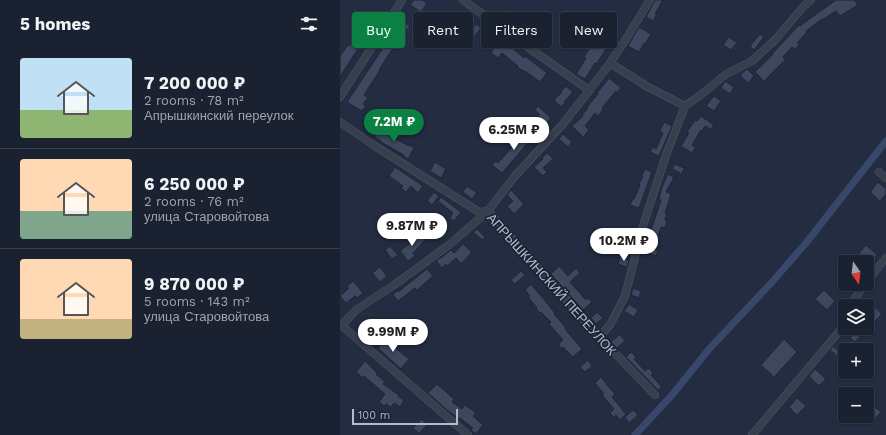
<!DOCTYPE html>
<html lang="en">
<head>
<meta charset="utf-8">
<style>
  body { margin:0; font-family:"Work Sans",sans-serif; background:#272e3c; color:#f1f3f6; height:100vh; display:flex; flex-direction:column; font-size:15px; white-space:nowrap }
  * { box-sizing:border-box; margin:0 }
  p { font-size:13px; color:#9fa3ab }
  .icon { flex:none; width:22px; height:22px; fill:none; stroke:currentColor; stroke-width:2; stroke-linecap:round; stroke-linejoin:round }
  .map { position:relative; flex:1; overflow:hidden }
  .drawer { display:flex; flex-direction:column; background:#1a2130; width:340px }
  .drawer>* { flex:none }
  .hud { position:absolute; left:12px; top:12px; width:380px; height:36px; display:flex; gap:8px }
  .needle { width:26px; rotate:166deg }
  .fabs { position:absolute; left:498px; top:255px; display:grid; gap:8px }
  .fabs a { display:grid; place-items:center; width:36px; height:36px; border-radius:4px; background:#1a2130; box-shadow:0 1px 3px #0004,0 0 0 1px #383e4c; font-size:20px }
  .scale { position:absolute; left:12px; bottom:10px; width:106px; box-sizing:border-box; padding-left:4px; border:2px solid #b3baca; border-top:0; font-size:11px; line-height:14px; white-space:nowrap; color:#b3baca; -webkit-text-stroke:3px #1c2434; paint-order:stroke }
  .price { position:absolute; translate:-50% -34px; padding:0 9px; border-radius:14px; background:#fff; color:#222; font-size:13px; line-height:26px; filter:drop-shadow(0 1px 2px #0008) }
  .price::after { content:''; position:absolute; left:50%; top:24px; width:12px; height:9px; margin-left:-6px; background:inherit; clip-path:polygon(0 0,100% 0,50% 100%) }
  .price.on { background:#0b8043; color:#fff }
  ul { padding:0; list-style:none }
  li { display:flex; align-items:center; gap:12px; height:100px; padding:0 20px }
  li+li { border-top:1px solid #383e4c }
  li span { display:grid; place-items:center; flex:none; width:112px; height:80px; border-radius:4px; color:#555 }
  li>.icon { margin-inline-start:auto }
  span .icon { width:48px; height:48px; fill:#fffc; stroke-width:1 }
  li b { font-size:17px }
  h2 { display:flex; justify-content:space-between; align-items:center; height:48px; padding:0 20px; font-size:17px }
  .chip { padding:0 14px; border-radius:4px; background:#1a2130; box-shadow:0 1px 3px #0004,0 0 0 1px #383e4c; font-size:14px; line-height:36px }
  .chip.on { background:#0b8043; color:#fff }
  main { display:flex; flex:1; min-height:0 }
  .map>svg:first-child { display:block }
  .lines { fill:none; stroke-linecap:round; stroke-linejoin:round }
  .canal { stroke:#38486a; stroke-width:7 }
  .building { fill:#3d475d; stroke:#1e2636 }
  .minor-casing { stroke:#4f5767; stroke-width:8 }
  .minor { stroke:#373f4f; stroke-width:7 }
  .labels { text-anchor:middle; stroke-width:3.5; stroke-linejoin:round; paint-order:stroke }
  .street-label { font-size:13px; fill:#b3baca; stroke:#1c2434 }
</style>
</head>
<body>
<main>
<section class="drawer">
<h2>5 homes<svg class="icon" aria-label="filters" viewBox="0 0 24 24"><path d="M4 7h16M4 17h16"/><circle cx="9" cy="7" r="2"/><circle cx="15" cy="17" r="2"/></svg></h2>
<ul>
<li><span style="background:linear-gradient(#bfe0f5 65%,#8fb573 0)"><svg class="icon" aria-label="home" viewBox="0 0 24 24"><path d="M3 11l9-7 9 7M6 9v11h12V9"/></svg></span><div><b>7 200 000 ₽</b><p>2 rooms · 78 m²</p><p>Апрышкинский переулок</p></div></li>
<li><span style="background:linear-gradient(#ffd9b3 65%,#7fa58c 0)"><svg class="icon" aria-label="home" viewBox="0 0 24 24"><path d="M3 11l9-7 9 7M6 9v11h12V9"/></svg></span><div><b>6 250 000 ₽</b><p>2 rooms · 76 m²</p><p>улица Старовойтова</p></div></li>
<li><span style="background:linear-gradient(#ffd9b3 75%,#c2b280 0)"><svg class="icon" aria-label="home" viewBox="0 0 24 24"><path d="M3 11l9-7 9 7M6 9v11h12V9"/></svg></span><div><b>9 870 000 ₽</b><p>5 rooms · 143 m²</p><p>улица Старовойтова</p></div></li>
</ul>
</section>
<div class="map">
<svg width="546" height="435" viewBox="0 0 546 435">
  <rect width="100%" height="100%" fill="#232c40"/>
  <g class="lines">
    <polyline class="canal" points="295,435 332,395 370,348 433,281 466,243 546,141"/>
  </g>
  <g class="building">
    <polygon points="74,0 82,0 87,3 81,12 70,5"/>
    <polygon points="315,0 323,0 315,14 317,14 313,21 306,17"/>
    <polygon points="496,0 514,0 518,5 500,16 496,11 482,20 482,19 466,31 467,32 457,43 459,45 455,49 452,47 443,57 445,60 424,81 415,72 433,54 432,54 459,25 460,26 472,17"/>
    <polygon points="167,9 175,15 167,25 160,20"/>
    <polygon points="61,20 70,26 66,31 57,26"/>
    <polygon points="267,21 277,27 263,54 256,64 255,63 245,79 236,74 246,58 244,57"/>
    <polygon points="136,24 141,28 132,39 127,36"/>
    <polygon points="192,27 198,31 191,42 185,39"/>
    <polygon points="299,27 311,34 305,44 304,43 299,52 288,46"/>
    <polygon points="17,34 24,39 0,77 0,56 8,45 9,46"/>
    <polygon points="420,34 424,37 414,50 410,46"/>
    <polygon points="51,36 61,42 56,50 53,48 39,70 40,70 24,95 28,98 23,104 26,106 22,111 7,102"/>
    <polygon points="152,36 170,49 171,47 184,58 185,56 207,73 200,82 185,71 185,72 177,67 178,66 162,53 158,58 151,53 153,50 146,45"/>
    <polygon points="389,37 397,43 391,50 383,45"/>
    <polygon points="407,69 414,76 408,83 400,75"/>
    <polygon points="269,78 281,88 277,93 276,91 262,108 263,109 258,116 255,113 245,126 249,130 243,137 232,126 243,116 242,115 248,108 247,107 258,94 257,93"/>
    <polygon points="385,81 394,87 390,94 381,88"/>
    <polygon points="226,86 233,92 224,102 225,103 221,107 214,100 222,92 221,91"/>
    <polygon points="374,96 381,101 374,111 366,106"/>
    <polygon points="198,106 211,118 201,130 193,123 200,115 195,110"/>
    <polygon points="361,116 374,125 371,129 365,126 362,131 361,130 352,145 356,147 352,153 341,146 349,133 347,132 355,120 357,121"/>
    <polygon points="324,122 332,126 319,156 310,152 313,147 316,149 323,133 320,131"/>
    <polygon points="180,126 193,137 162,173 152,165 156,161 158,163 182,136 176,131"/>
    <polygon points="41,128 51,134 50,136 69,146 70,145 74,148 68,159 63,156 64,155 41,142 41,141 35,137"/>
    <polygon points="223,134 232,142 228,147 219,139"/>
    <polygon points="207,153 213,159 203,168 207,172 203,176 194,167 203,159 202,158"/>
    <polygon points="95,162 106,169 101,178 90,171"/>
    <polygon points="335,164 344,168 342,174 332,169"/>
    <polygon points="55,167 83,186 78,193 71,186 66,192 61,188 63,186 49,176"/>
    <polygon points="305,169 312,172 299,208 290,205 293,198 294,199 300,185 299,184 303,176 302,175"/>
    <polygon points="328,174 334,177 326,192 331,194 325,213 327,213 325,220 327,221 325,228 321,227 314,249 318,250 316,256 306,252 310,240 308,239 321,200 319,199 322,187"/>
    <polygon points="538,182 546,189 546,194 540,201 530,192"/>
    <polygon points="127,186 137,193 132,199 123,192"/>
    <polygon points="171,190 184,204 174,214 167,206 173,201 167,195"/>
    <polygon points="94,192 99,196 92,205 87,201"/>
    <polygon points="101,197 121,212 114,221 110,218 113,213 98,201"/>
    <polygon points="137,229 145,237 142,240 133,232"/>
    <polygon points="283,230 293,235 290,241 280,236"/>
    <polygon points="78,233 85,240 73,253 75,256 68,261 60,251 70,243 69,242"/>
    <polygon points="123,244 132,252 121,264 116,258 107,266 106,264 102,268 96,261 100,258 101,258 111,250 114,253"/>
    <polygon points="526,245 537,255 530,263 519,253"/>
    <polygon points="50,246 58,255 52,259 45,250"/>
    <polygon points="508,255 517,262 502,262"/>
    <polygon points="280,257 289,260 287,267 278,264"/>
    <polygon points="219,266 228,276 236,268 240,273 230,282 246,300 248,298 252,302 243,310 211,274"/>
    <polygon points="40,267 47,276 40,282 32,273"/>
    <polygon points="87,269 93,276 77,290 75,288 58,301 53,295 57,291 58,292"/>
    <polygon points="181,271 185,275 175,284 171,280"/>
    <polygon points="13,281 23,293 17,298 15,296 6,303 0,296 9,288 7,286"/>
    <polygon points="191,284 215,313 214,314 226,328 225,329 242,349 233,357 223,347 222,349 218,344 223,340 209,324 211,322 201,312 200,313 196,309 197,308 188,297 190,296 185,290"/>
    <polygon points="293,288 301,291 299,298 291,295"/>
    <polygon points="484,290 495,301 487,310 475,299"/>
    <polygon points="289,304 298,310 294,317 284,311"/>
    <polygon points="531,304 542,314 535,321 527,314 527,309"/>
    <polygon points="257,312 263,318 256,324 251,318"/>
    <polygon points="509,328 522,328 525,331 515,342 510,338 515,333"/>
    <polygon points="280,334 285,341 277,348 271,342"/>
    <polygon points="47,337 55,344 53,346 69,359 61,369 38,348"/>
    <polygon points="444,339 457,352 434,377 421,365"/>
    <polygon points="493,346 502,354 499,358 490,350"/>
    <polygon points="291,352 296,357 294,359 305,371 309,368 313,373 311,375 322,387 318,390 286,357"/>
    <polygon points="248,360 252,366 245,372 240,367"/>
    <polygon points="25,361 37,373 36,374 45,382 43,384 59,395 58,396 64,400 60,407 54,403 51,407 46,404 44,406 39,402 45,394 24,376 23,378 16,372"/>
    <polygon points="475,369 486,379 479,386 469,376"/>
    <polygon points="261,377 266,383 266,384 275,394 272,397 286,414 280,420 276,415 274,417 270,413 274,409 262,395 264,394 255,383"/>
    <polygon points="97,384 114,399 112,402 122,409 125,405 136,413 133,416 143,425 136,434 131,430 133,428 120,418 119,419 106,409 88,393"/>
    <polygon points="457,398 466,406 457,415 449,407"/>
    <polygon points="532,405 541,412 533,421 527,416 527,410"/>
    <polygon points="293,410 298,415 289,423 285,417"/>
    <polygon points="82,419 87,425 79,433 73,428"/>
  </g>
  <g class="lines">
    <g class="minor-casing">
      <g id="minor">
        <polyline points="123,0 192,50 249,90"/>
        <polyline points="270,63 308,87 345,106"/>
        <polyline points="0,97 62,0"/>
        <polyline points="0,122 35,146 139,212 148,211 255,332 315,395"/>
        <polyline points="539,172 546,178"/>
        <polyline points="527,281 546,258"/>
        <polyline points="510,306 525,284"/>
        <polyline points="0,324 128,435"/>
        <polyline points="0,325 2,325 16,310 54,285 109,245 148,211 175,176 223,124 268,66 286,39 310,0"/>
        <polyline points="260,336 270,325 285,296 302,229 326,155 345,106 362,94 386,74 412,61 436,39 463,7 471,0"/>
        <polyline points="412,435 502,328 505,323"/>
      </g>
    </g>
    <use href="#minor" class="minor"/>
  </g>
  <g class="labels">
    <g class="street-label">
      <text transform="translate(212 284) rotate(48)" y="5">АПРЫШКИНСКИЙ ПЕРЕУЛОК</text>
    </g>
  </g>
</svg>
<div class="fabs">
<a><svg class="needle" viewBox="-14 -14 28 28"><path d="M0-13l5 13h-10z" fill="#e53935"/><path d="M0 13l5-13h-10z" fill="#9fa3ab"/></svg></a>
<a><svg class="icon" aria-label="layers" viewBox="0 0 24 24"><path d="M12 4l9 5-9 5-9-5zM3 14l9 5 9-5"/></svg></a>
<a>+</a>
<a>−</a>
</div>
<div class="scale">100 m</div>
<b class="price on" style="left:54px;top:143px">7.2M ₽</b>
<b class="price" style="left:174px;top:151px">6.25M ₽</b>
<b class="price" style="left:72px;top:247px">9.87M ₽</b>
<b class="price" style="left:284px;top:262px">10.2M ₽</b>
<b class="price" style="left:53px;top:353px">9.99M ₽</b>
<div class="hud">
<a class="chip on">Buy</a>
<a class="chip">Rent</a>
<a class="chip">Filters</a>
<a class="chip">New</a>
</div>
</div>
</main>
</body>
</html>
